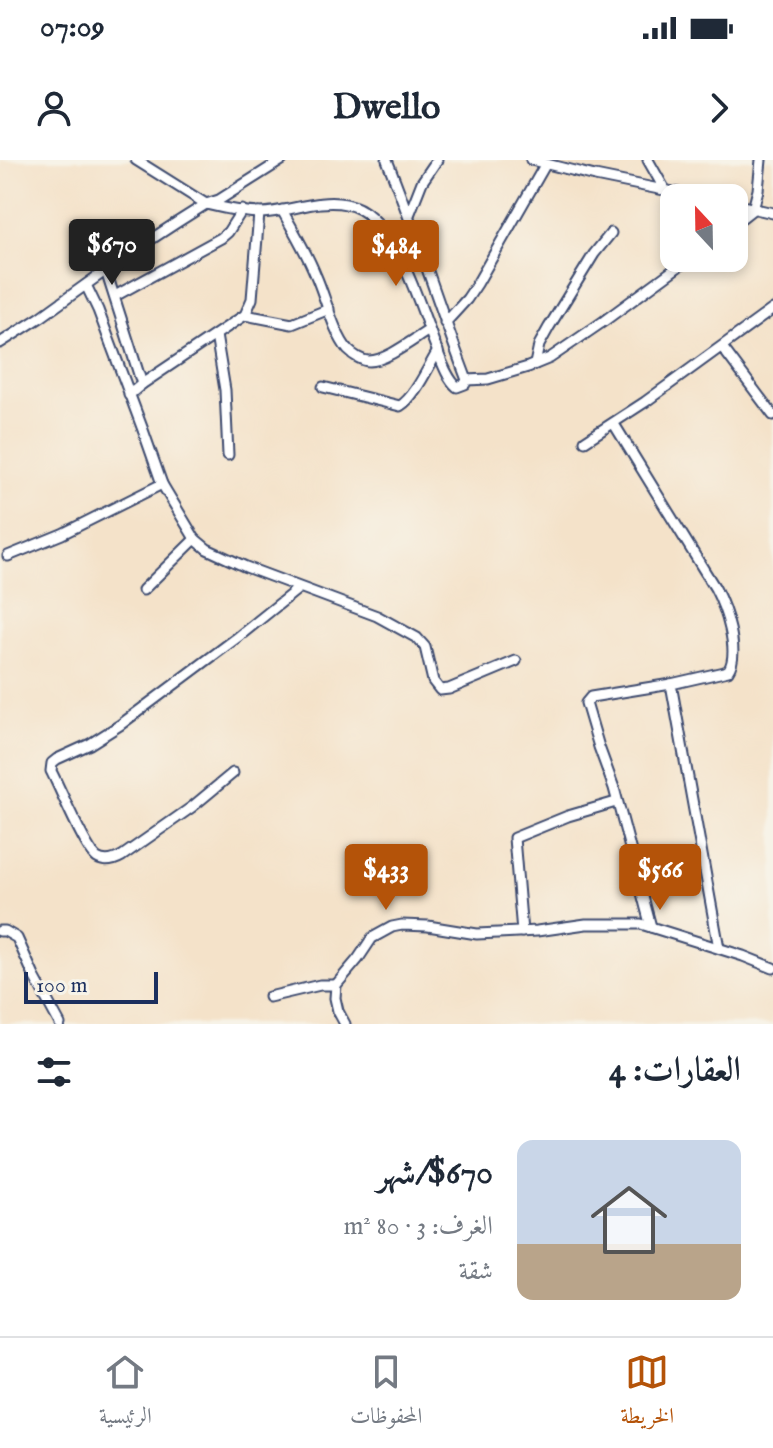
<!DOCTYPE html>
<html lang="ar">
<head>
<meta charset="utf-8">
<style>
  body { margin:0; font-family:"IM FELL English",Amiri,serif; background:#f2f2f3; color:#1f2937; direction:rtl; height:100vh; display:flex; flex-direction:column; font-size:30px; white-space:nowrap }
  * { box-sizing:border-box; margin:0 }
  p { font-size:26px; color:#747a83 }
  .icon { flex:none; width:44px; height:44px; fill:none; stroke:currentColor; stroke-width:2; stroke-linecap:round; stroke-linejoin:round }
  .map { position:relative; height:864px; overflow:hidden; direction:ltr }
  .panel { display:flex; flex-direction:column; background:#fff; flex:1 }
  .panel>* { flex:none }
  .needle { width:52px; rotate:338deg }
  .controls { position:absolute; left:660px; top:24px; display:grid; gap:16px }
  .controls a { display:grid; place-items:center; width:88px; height:88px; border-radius:16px; background:#fff; box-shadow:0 4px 12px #0003; font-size:40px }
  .scale { position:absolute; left:24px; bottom:20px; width:134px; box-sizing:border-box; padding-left:8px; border:4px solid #1b2f5e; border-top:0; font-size:22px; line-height:28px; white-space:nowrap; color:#1b2f5e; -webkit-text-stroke:6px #f7f3e8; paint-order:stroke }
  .price { position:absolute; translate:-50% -68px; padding:0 18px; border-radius:8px; background:#b45309; color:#fff; font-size:26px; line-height:52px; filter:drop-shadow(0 2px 4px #0008) }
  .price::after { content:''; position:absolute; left:50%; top:48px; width:24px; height:18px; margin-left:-12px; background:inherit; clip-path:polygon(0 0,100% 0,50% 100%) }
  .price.selected { background:#222; color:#fff }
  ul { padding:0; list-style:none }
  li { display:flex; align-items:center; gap:24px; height:200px; padding:0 32px }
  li+li { border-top:2px solid #e0e1e3 }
  li span { display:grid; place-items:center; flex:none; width:224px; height:160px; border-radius:16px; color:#555 }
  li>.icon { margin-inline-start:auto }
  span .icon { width:96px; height:96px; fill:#fffc; stroke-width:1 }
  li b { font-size:34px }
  h2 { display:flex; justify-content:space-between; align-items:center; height:96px; padding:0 32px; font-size:34px }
  .status { display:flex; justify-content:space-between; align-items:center; height:56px; padding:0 40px; background:#fff; direction:ltr }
  .status svg { height:22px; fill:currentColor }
  header { display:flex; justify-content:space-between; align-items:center; height:104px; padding:0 32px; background:#fff; font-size:36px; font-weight:700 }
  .tab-bar { display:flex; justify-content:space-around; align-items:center; height:112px; border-top:2px solid #e0e1e3; background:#fff; font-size:22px; color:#747a83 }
  .tab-bar a { display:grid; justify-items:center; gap:4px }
  .tab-bar .selected { color:#b45309 }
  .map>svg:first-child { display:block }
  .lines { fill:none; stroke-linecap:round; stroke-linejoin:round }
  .street-casing { stroke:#3c4a6e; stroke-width:13 }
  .street { stroke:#fff; stroke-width:9 }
</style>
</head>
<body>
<div class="status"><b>07:09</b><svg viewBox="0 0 49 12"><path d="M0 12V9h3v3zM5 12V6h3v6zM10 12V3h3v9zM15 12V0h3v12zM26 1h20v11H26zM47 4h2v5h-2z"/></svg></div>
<header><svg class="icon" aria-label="forward" viewBox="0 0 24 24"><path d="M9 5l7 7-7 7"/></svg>Dwello<svg class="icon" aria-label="person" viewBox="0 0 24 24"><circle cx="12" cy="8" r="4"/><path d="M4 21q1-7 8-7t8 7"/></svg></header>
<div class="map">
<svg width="773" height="864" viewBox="0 0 773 864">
  <rect width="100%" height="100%" fill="#f7f3e8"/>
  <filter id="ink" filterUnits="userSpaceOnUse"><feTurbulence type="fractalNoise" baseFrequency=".0125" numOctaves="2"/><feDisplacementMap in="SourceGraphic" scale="16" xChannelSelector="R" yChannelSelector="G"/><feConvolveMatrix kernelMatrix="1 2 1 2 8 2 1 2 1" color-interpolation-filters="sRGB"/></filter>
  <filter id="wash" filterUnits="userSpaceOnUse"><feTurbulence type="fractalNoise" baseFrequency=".006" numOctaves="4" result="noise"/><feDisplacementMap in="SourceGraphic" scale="32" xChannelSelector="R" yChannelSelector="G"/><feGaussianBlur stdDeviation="1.8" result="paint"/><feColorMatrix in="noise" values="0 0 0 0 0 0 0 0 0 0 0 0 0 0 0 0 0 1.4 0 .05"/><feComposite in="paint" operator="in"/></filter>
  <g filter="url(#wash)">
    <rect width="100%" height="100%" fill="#f4e2c9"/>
  </g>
  <g filter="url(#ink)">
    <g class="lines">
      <g class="street-casing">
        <g id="street">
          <path d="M136 0 206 44C223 48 244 53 261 53 289 52 318 38 346 44 396 53 420 149 437 190 442 202 447 218 457 227L465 224 467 220 488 219 528 207 550 198 604 161 690 98"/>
          <path d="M387 0C416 72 439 147 467 220"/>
          <polyline points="531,0 595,16 703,38"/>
          <polyline points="648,0 665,30"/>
          <polyline points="734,44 773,53"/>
          <path d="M282 50C294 72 307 93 316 116 325 136 334 174 348 190 353 195 362 201 369 201 386 201 414 179 429 170"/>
          <polyline points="409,55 422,22 437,0"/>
          <polyline points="734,64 753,49 758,30 761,0"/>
          <polyline points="106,111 142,224"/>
          <polyline points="86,125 98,150 143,270 162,324 195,379 207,389 246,407 377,456 417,478 425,487 433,521 440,530 449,529 516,501"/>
          <polyline points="115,136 221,78 228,72 242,50"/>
          <polyline points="245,155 292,164 329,149"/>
          <polyline points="445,163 467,139 477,124 545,5"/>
          <polyline points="216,175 225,230 228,295"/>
          <polyline points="0,183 41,157 127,95 176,63 206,44 219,40 282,0"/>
          <polyline points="722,187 773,255"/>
          <polyline points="535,204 539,185 549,167 594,94 611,73"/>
          <path d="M323 227 400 246C415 237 428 207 438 191"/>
          <polyline points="129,235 142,224 245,155 252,139 259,53"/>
          <path d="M614 264 715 428C725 447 741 492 728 511L671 524 719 788"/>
          <polyline points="585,281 645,242 773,149"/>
          <polyline points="8,396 62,374 162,324"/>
          <polyline points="143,430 195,379"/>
          <path d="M233 613 192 647 122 696C115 700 105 703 97 698 85 689 60 628 51 611L52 603 57 599 90 584 120 565 238 477 299 428"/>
          <polyline points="651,767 614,628 599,587 586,543 591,537 671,524"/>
          <polyline points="0,771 5,771 17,778 34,816 60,864"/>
          <polyline points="522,772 514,678 568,656 616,642"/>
          <polyline points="269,837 320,825 336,825"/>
          <polyline points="345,864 338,851 335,838 336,825 358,799 372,778 392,767 402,765 428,766 477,774 537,771 586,764 641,764 743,796 773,808"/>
        </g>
      </g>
      <use href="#street" class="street"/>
    </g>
  </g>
</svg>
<div class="controls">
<a><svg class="needle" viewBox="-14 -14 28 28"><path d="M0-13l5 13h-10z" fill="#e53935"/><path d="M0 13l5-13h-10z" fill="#747a83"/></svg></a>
</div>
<div class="scale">100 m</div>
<b class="price selected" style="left:112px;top:127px">$670</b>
<b class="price" style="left:396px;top:128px">$484</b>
<b class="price" style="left:386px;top:752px">$433</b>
<b class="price" style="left:660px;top:752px">$566</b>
</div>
<section class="panel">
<h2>العقارات: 4<svg class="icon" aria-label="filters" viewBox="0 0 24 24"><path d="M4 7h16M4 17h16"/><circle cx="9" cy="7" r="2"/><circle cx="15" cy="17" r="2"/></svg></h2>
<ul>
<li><span style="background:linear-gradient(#c9d6e8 65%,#b9a48a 0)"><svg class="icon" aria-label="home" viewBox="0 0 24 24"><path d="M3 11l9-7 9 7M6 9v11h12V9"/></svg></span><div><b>$670/شهر</b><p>الغرف: 3 · 80 m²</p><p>شقة</p></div></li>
</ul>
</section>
<nav class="tab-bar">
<a class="selected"><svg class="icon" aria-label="map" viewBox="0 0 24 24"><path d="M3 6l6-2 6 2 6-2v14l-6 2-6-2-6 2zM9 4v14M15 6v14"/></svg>الخريطة</a>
<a><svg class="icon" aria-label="saved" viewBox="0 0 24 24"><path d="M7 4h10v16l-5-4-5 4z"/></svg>المحفوظات</a>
<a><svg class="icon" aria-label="home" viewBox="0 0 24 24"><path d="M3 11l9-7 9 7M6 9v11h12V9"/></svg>الرئيسية</a>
</nav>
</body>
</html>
